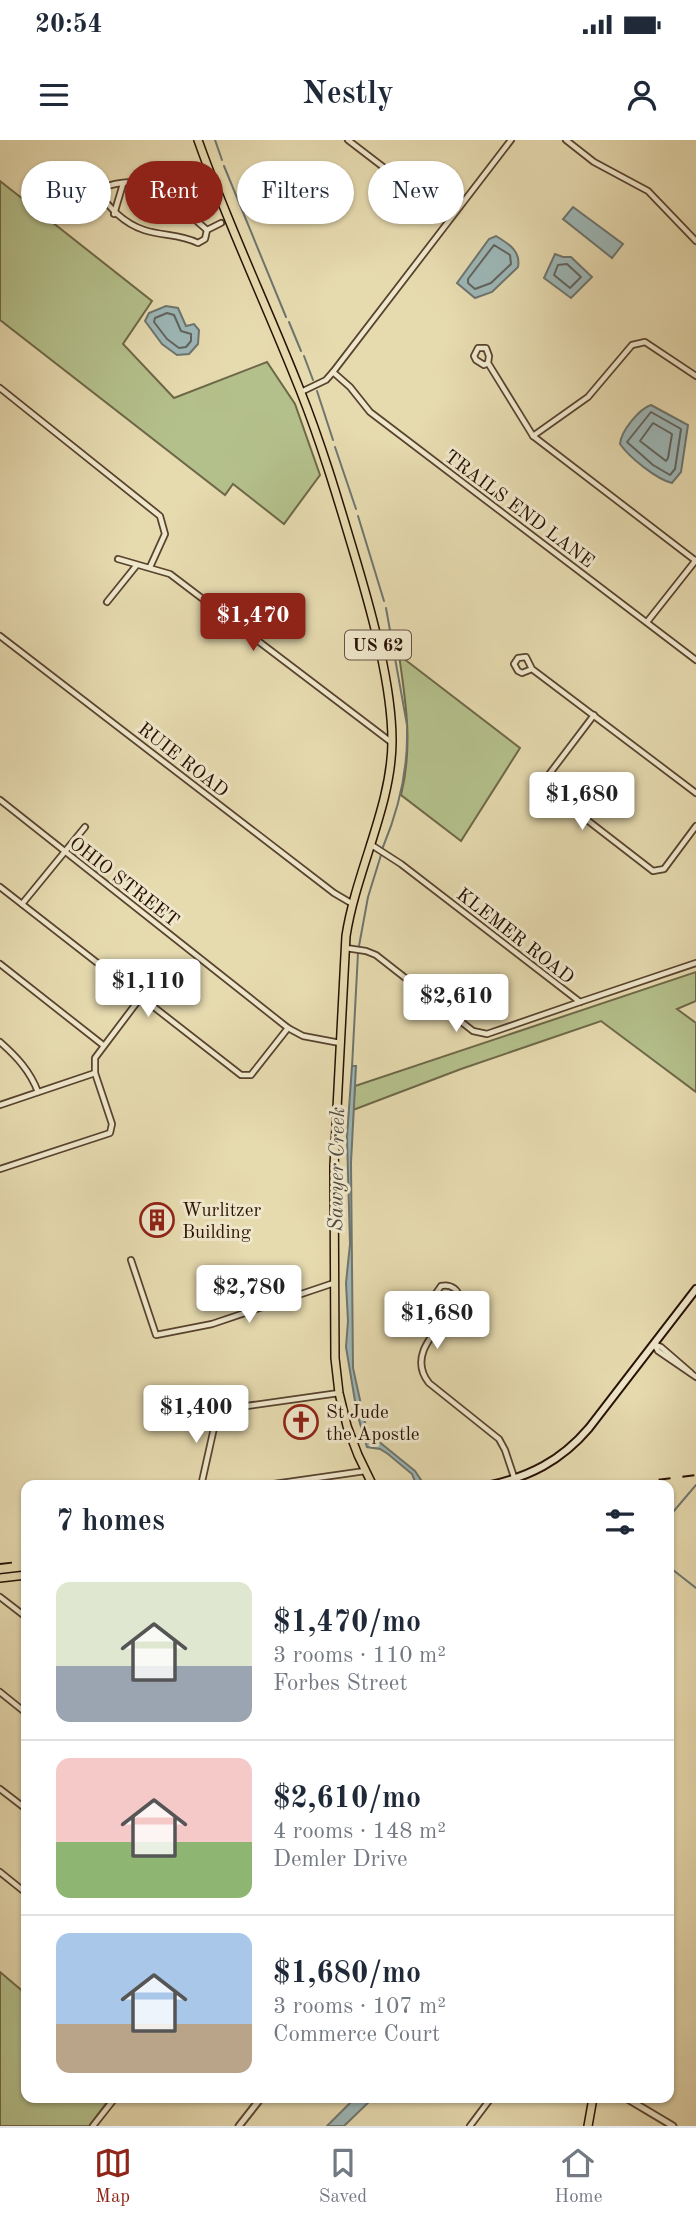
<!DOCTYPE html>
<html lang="en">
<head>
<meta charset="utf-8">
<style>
  body { margin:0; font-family:"Old Standard TT",serif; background:#f6f6f7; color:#1f2937; height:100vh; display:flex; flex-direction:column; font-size:26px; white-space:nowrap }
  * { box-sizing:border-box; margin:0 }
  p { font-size:23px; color:#747a83 }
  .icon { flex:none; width:38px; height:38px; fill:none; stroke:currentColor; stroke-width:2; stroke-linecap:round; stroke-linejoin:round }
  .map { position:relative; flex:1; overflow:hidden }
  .side { position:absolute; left:21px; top:1340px; width:653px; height:623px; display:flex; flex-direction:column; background:#fff; border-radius:14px; box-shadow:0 2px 5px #0004 }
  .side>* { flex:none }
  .hud { position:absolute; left:21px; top:21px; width:654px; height:63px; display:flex; gap:14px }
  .price { position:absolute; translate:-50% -60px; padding:0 16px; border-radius:7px; background:#fff; color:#222; font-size:23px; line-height:46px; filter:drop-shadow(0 2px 4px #0008) }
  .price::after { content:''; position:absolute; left:50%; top:42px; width:21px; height:16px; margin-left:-10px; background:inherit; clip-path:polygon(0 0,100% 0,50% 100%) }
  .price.selected { background:#8f2418; color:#fff }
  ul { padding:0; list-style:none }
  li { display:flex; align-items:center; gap:21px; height:175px; padding:0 35px }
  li+li { border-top:2px solid #e0e1e3 }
  li span { display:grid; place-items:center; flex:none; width:196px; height:140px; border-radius:14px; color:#555 }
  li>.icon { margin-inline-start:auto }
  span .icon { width:84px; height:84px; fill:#fffc; stroke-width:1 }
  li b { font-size:30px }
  h2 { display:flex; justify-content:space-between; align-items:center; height:84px; padding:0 35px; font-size:30px }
  .tag { padding:0 24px; border-radius:32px; background:#fff; box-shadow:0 2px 5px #0004; font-size:24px; line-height:63px }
  .tag.selected { background:#8f2418; color:#fff }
  .status { display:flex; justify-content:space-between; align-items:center; height:49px; padding:0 35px; background:#fff; direction:ltr }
  .status svg { height:19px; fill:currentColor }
  header { display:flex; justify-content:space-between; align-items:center; height:91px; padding:0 35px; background:#fff; font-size:32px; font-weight:800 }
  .tab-bar { display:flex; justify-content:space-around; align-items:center; height:98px; border-top:2px solid #e0e1e3; background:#fff; font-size:19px; color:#747a83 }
  .tab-bar a { display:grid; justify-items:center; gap:4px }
  .tab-bar .selected { color:#8f2418 }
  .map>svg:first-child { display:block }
  .green { fill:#b4c08b; stroke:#6e6848; stroke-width:2 }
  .water { fill:#9db7b7; stroke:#6e756f; stroke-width:2 }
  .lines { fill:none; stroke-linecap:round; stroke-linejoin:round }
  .shore { stroke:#62645e; stroke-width:2 }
  .stream { stroke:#6e756f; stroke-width:2 }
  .minor-casing { stroke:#58432f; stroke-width:8 }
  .tertiary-casing { stroke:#58432f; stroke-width:9 }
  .secondary-casing { stroke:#281104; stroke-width:10 }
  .primary-casing { stroke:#281104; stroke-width:10 }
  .minor { stroke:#efe7cb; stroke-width:4.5 }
  .tertiary { stroke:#efe7cb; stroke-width:5 }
  .secondary { stroke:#efe7cb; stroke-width:6 }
  .primary { stroke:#e6daaf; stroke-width:7 }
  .rail { stroke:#281104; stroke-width:2; stroke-dasharray:12 12; stroke-linecap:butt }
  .labels { text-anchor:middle; stroke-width:6; stroke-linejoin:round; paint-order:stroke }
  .shield { fill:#efe7cb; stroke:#645140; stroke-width:2 }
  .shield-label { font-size:18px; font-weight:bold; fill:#281104 }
  .street-label { font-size:19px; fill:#281104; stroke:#efe7cb }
  .poi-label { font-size:19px; fill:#281104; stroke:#efe7cb; text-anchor:start }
  .water-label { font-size:21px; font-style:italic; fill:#514b43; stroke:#efe7cb }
</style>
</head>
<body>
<div class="status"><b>20:54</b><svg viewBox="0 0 49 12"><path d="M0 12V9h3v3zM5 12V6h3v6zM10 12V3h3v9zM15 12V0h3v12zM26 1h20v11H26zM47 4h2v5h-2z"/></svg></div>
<header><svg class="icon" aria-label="menu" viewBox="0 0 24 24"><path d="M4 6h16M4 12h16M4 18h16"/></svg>Nestly<svg class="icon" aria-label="person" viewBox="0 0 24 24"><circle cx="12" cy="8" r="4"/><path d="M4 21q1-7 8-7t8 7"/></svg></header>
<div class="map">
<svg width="696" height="1986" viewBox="0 0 696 1986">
  <rect width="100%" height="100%" fill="#e6daaf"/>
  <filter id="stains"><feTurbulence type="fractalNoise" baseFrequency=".00286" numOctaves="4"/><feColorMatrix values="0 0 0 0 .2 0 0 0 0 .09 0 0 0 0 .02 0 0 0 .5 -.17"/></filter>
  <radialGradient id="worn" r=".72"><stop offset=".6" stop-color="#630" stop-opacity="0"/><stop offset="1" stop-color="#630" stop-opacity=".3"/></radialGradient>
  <g class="green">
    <polygon points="0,41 152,161 123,204 174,258 267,222 295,264 320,335 284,384 233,344 225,355 0,180"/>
    <path d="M399 515 520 608 461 701 401 655C413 607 406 563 399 515Z"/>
    <polygon points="696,832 696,861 677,869 696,883 696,952 601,881 461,929 353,970 355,946"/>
    <polygon points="0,1832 26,1854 26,1958 110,1958 89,1986 0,1986"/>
  </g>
  <g class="water">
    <polygon points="573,67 623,104 612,118 563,79"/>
    <path d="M496 96C509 104 521 111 518 127L492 152 475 158 457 143 489 99Z"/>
    <polygon points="555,114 563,117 571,117 592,137 571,158 544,138"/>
    <polygon points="166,166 178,168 186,186 194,184 199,190 198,204 189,214 177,215 162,204 145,181 149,173"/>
    <path d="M651 265 688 285 681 332 672 343C656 339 629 317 620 304 621 291 639 269 651 265Z"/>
    <polygon points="352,926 356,926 351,1023 353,1228 367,1292 415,1331 425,1346 417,1346 412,1334 388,1314 380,1309 367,1307 357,1273 346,1207 348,1181 346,1143 350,1104 347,997"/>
    <polygon points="355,1958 373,1958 344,1986 327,1986"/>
  </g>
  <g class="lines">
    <g class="shore">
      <polygon points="494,105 510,115 511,124 491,143 475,149 468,143 468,139"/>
      <polygon points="567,124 581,137 570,148 554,135 558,125"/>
      <polygon points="167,173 174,175 181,191 191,194 191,201 186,207 179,208 167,199 154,182 155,178"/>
      <polygon points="651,272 681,289 675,329 670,335 653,325 627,302"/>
      <polygon points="653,283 672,294 668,318 666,321 640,301"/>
    </g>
    <g class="stream">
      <polyline points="215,0 222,20"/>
      <polyline points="224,26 286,177"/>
      <polyline points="289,182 301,211"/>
      <polyline points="304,216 313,240"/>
      <polyline points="317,251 333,300"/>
      <polyline points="335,307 356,369"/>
      <polyline points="358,376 384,461"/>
      <polyline points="386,468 407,585"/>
      <path d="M383 707C398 671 408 629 407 590"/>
      <polyline points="359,806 368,757 381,715"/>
      <polyline points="352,927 358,813"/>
      <polyline points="668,1378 696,1345"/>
      <polyline points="668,1426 696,1448"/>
    </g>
    <g class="minor-casing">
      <g id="minor">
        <polyline points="348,0 404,43 426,49 455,71"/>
        <polyline points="566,0 594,22 648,51 696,101"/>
        <path d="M97 51C109 43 136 39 151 45 163 50 195 80 207 90"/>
        <path d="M79 60 97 51C110 68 123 83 144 90 162 96 181 94 198 103L205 99 207 90 221 83"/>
        <polyline points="114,74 123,44"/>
        <polyline points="488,223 484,225 476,220 474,216 478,208 486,208 489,216 488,223 533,296 696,421"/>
        <polyline points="333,232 350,247 370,272 696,520"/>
        <polyline points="0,248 160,376 165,394 150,427"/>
        <polyline points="301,252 326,240 333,232 511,0"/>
        <polyline points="533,296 588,257 632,205 645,202 696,236"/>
        <polyline points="118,419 170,434 391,602"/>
        <polyline points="107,462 136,426"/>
        <polyline points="647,482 696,420"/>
        <polyline points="0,496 334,753 351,763"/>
        <polyline points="532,529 522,533 518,531 514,524 518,518 526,517 532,529 696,653"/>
        <polyline points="594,575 547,637 547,649 653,731 664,729 696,686"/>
        <polyline points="0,660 288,888 303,896 340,903"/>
        <polyline points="370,704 401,724 580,862 696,823"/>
        <polyline points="0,747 241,935 251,935 288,888"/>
        <polyline points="22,764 85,687"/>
        <polyline points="346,808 366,811 376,815 473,891 487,894 580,862"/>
        <polyline points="0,824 103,905"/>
        <path d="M0 902C17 917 30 931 38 952"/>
        <polyline points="0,965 95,933"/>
        <polyline points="0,1029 110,993 112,984 95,933 95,918 141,857"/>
        <polyline points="131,1120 156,1195 212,1184 334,1143"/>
        <path d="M445 1178 434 1156 441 1146C450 1144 461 1149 458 1161 457 1165 451 1171 448 1175 432 1195 409 1218 429 1243L499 1299 505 1310 517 1346"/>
        <polyline points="654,1204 658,1211 696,1237"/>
        <polyline points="654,1204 661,1207 691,1233"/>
        <polyline points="201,1346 218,1270 339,1253"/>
        <polyline points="260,1346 365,1331"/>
        <polyline points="0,1457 26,1477"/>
        <polyline points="0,1552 26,1573"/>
        <polyline points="0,1649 26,1669"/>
        <polyline points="0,1732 26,1753"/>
        <polyline points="93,1986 115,1958"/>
        <polyline points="470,1986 491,1958"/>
      </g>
    </g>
    <g class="tertiary-casing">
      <g id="tertiary">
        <polyline points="626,1958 673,1986"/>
        <polyline points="239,1986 261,1958"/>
      </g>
    </g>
    <g class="secondary-casing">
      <path id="secondary" d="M487 1346C529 1337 561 1321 589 1288L696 1149"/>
    </g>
    <g class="primary-casing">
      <g id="primary">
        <path d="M198 0C228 85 267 166 300 250 322 305 339 363 356 420 372 474 392 546 392 601 392 665 356 731 346 796L334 1026 335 1218 339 1253 347 1286 358 1315 373 1346"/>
        <polyline points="0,1438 26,1435"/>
        <polyline points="588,1986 593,1958"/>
      </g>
    </g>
    <use href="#minor" class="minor"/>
    <use href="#tertiary" class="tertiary"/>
    <use href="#secondary" class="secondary"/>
    <use href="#primary" class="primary"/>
    <g class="rail">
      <polyline points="611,1346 696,1335"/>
      <polyline points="0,1424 26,1421"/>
    </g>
  </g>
  <defs>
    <g id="building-ring" transform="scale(1.75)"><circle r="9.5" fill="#efe7cb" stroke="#8f2418" stroke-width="1.5"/><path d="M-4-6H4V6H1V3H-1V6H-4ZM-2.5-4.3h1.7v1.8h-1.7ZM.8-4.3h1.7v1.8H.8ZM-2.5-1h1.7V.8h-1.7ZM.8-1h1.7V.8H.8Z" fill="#8f2418"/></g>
    <g id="church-ring" transform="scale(1.75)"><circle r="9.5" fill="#efe7cb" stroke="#8f2418" stroke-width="1.5"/><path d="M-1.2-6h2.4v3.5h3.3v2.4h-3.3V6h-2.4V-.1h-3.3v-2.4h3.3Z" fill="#8f2418"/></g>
  </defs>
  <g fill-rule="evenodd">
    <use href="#building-ring" x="157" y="1080"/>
    <use href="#church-ring" x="301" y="1282"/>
  </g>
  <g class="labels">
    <rect class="shield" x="345" y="490.5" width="66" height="29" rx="5"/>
    <g class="shield-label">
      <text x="378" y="511">US 62</text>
    </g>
    <g class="street-label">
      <text transform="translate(520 368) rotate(37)" y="7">TRAILS END LANE</text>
      <text transform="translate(184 619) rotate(38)" y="7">RUIE ROAD</text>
      <text transform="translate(125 741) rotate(38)" y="7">OHIO STREET</text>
      <text transform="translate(516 795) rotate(38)" y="7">KLEMER ROAD</text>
    </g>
    <g class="poi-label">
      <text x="182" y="1076">Wurlitzer<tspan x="182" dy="22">Building</tspan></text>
      <text x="326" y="1278">St Jude<tspan x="326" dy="22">the Apostle</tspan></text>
    </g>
    <g class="water-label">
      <text transform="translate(336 1029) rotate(-89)" y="7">Sawyer Creek</text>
    </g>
  </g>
  <rect width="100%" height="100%" filter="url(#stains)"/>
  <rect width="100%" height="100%" fill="url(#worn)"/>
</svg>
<b class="price selected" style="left:253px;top:513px">$1,470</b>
<b class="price" style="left:582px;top:692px">$1,680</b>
<b class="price" style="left:148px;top:879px">$1,110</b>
<b class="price" style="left:456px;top:894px">$2,610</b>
<b class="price" style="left:249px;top:1185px">$2,780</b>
<b class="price" style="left:437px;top:1211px">$1,680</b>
<b class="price" style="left:196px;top:1305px">$1,400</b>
<div class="hud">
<a class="tag">Buy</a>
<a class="tag selected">Rent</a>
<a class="tag">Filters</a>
<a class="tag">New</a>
</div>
<section class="side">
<h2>7 homes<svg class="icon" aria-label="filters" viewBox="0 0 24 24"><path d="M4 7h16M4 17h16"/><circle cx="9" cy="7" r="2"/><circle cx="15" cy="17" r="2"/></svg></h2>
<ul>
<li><span style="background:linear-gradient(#dfe7d0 60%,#9aa5b1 0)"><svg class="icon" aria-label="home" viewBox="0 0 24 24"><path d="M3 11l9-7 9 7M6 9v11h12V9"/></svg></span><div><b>$1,470/mo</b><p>3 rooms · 110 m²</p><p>Forbes Street</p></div></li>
<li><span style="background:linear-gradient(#f6c9c9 60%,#8fb573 0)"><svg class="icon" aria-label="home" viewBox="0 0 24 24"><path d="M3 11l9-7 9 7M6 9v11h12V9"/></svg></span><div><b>$2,610/mo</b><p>4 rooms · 148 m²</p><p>Demler Drive</p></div></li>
<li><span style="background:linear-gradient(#a9c7e8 65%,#b9a48a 0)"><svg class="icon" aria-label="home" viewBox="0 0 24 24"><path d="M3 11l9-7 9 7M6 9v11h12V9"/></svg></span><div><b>$1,680/mo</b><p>3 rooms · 107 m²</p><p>Commerce Court</p></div></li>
</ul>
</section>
</div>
<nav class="tab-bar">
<a class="selected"><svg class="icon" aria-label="map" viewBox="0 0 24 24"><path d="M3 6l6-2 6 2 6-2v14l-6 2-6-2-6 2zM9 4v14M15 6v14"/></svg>Map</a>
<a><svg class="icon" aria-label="saved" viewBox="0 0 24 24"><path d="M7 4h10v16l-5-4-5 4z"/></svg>Saved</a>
<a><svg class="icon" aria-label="home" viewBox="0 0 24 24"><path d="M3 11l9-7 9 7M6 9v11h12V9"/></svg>Home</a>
</nav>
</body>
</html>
